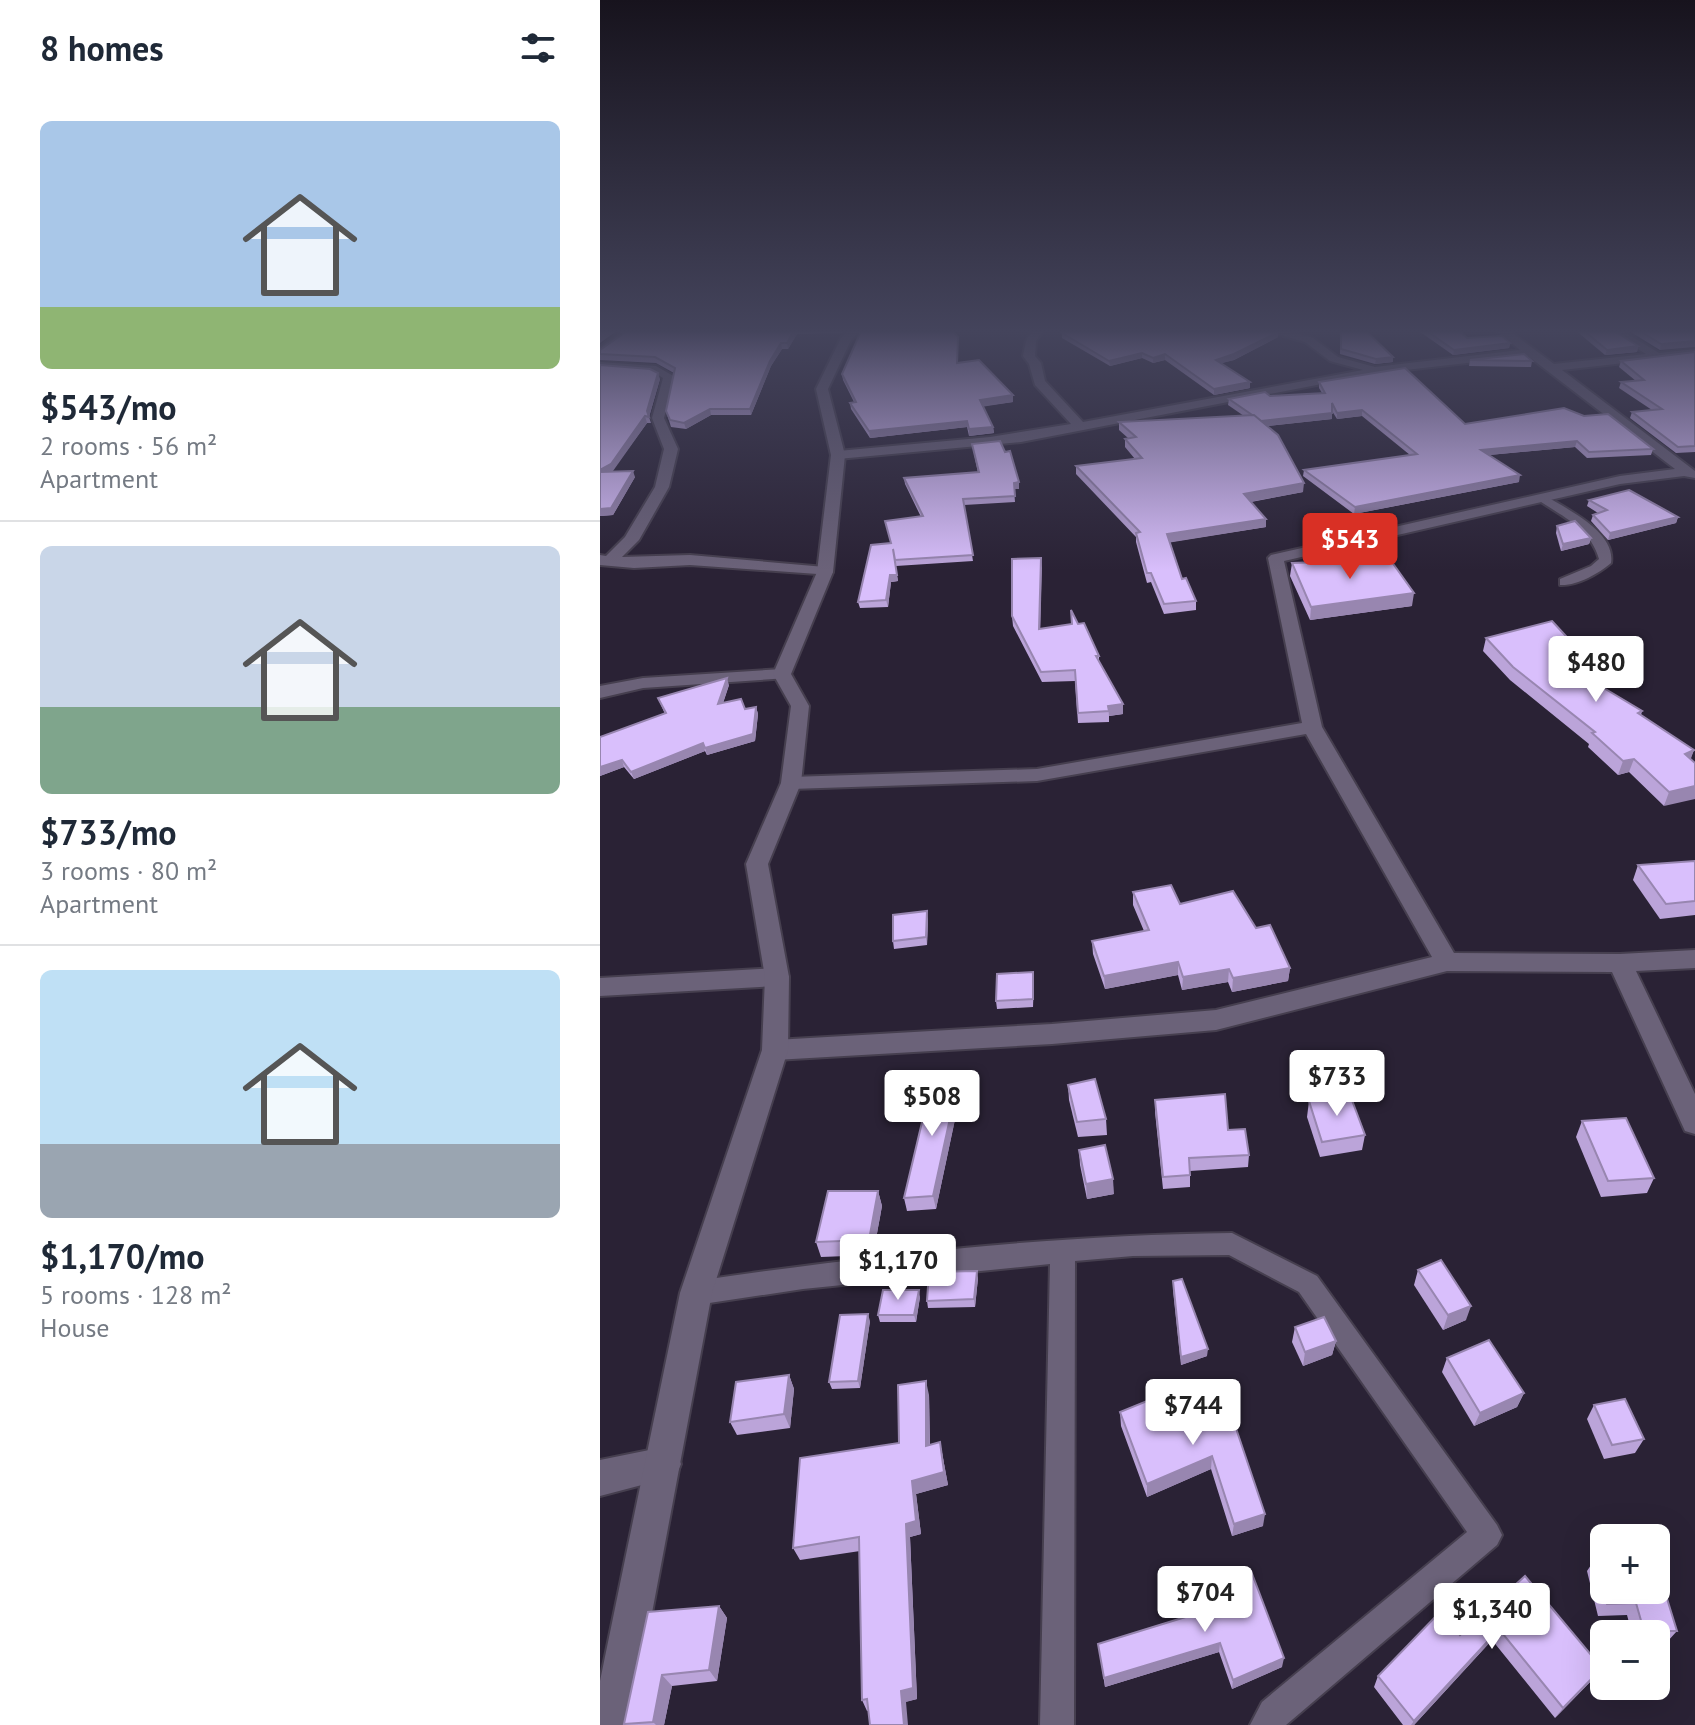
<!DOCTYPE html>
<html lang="en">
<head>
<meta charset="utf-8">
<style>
  body { margin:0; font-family:"PT Sans",sans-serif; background:#f2f2f3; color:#1f2937; height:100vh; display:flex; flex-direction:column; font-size:30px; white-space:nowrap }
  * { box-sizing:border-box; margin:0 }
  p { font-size:26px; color:#747a83 }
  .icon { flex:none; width:44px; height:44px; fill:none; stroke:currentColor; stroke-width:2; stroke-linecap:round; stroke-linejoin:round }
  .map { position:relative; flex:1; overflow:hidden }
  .drawer { display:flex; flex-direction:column; background:#fff; width:600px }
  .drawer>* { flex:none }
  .tools { position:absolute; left:990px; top:1524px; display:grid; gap:16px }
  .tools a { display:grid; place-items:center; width:80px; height:80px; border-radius:12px; background:#fff; box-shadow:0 8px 32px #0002; font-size:40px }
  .price { position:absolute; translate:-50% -68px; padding:0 18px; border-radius:8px; background:#fff; color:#222; font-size:26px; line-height:52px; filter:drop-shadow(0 2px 4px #0008) }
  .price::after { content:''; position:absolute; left:50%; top:48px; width:24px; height:18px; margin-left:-12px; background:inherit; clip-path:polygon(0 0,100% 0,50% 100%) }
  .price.current { background:#d93025; color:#fff }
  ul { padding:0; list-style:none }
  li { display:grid; align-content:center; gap:16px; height:424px; padding:0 40px }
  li+li { border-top:2px solid #e0e1e3 }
  li span { display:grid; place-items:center; height:248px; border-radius:12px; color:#555 }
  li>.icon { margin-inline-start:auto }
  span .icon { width:144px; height:144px; fill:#fffc; stroke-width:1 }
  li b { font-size:34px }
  h2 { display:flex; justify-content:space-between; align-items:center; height:96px; padding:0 40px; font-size:34px }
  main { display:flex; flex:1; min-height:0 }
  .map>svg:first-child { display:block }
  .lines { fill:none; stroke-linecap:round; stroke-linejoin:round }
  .service-casing { stroke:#463f4f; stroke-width:4 }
  .minor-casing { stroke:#463f4f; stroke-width:4 }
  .tertiary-casing { stroke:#463f4f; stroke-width:4 }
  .service { fill:#6b6279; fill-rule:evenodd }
  .minor { fill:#6b6279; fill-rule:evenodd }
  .tertiary { fill:#6b6279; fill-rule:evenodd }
  .wall { fill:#bba4d9 }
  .shaded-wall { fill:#9886b0 }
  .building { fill:#d9bffc; stroke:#9886b0; stroke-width:2 }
</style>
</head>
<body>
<main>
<section class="drawer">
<h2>8 homes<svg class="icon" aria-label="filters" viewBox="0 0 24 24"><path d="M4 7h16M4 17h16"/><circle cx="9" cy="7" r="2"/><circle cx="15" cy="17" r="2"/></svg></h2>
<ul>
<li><span style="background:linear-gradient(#a9c7e8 75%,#8fb573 0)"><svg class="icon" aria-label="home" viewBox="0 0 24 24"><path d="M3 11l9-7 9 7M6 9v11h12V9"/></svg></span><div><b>$543/mo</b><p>2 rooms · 56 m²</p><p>Apartment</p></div></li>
<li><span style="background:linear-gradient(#c9d6e8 65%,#7fa58c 0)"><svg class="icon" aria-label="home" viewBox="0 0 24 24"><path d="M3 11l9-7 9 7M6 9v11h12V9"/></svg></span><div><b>$733/mo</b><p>3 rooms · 80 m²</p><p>Apartment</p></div></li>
<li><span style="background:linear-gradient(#bfe0f5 70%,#9aa5b1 0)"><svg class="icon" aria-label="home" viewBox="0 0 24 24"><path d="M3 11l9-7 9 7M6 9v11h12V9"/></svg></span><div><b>$1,170/mo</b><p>5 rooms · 128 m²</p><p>House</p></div></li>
</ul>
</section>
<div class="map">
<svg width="1095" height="1725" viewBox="0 0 1095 1725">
  <rect width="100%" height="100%" fill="#2a2235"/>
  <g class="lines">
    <g class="service-casing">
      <g id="service">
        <polygon points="25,329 35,329 0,354 0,347"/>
        <path d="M938 496H946C968 510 1016 532 1011 563 998 574 977 586 960 585V579L991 566 999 559C991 529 962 516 938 500Z"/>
        <path d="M632 1233 717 1276 897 1525 902 1535 897 1545 686 1725H650L662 1702 867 1532 699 1292 629 1255 533 1256 475 1261 474 1725H440L450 1264 203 1289 96 1305 87 1301 83 1293 87 1285 96 1281C273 1255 453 1235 632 1233Z"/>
      </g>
    </g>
    <g class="minor-casing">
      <g id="minor">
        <polygon points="433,329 444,329 436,341 435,356 441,363 445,381 483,422 763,370 730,361 705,342 659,329 679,329 713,338 738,357 775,367 920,350 895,329 907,329 954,364 1046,354 1005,329 1019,329 1059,353 1095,349 1095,355 962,370 1095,471 1095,478 1084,476 1020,484 684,561 722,727 854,953 1020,954 1095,950 1095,968 1036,971 1095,1094 1095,1134 1085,1131 1012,972 847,971 616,1030 452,1044 175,1060 166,1057 162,1050 166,1043 175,1040 452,1024 616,1010 832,957 706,734 437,781 191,789 181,783 191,777 437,769 702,723 668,558 671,555 1020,476 1075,469 928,356 779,373 421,442 238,459 231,455 238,451 390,437 471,424 435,385 429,364 423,356 426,341"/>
        <polygon points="0,362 56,366 75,377 64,418 78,449 69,487 39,540 22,557 90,555 225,567 233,572 231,575 90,565 34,568 0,565 0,555 6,556 25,537 55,487 64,449 52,418 63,378 53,372 0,368"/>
        <polygon points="182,669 191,674 188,678 43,688 0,698 0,686 43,678"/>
        <polygon points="177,968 186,971 189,977 186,983 177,986 0,996 0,978"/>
        <polygon points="64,1447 76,1452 81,1464 76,1476 0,1496 0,1460"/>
      </g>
    </g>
    <g class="tertiary-casing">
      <polygon id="tertiary" points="250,329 262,329 251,340 228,389 245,455 233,572 191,674 209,706 201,783 168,864 189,977 188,1050 112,1293 31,1725 0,1725 0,1681 80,1293 162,1050 165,977 146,864 181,783 191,706 173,674 217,572 231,455 216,389 241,338"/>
    </g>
    <use href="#service" class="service"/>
    <use href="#minor" class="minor"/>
    <use href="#tertiary" class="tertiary"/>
  </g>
  <g class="wall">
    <polygon points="30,329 246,329 242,333 197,334 188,349 182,349 171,366 151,415 111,415 86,429 71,427 66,411 74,373 56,363 0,360 0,350"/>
    <polygon points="740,329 793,357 793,362 775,364 740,354"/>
    <polygon points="816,329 857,329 867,338 910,343 909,348 853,355"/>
    <polygon points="974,329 1011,329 1038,346 1037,352 1005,355"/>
    <polygon points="1026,329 1095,329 1060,350"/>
    <polygon points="678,332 678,337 634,360 621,363 650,388 614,395 565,360 553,363 542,358 510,366 462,338 462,333"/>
    <polygon points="358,337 358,363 413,395 413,402 383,406 393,427 394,433 369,436 367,427 270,438 251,409 250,403 254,402 243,380 242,374"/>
    <polygon points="1095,352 1095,452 1076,453 1030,418 1032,412 1052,410 1019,388 1021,382 1036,381 1019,367 1021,361"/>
    <polygon points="870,360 932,361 931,367 869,366"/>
    <polygon points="0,365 60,379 49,417 51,423 47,423 12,471 35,477 13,515 0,516"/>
    <polygon points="719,382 865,424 1053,449 1051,455 987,458 975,447 889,455 919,482 754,514 703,476 704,470 810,455 762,416 737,419 732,411 732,419 667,426 703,492 651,502 666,519 666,527 570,542 582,579 596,601 596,610 564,614 551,582 547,583 536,542 536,537 476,474 476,466 535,459 525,447 525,439 528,438 519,430 519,422 644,416 628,405 629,399 722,393 719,388"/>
    <polygon points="372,444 419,482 419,489 414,489 415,502 364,505 373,561 296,566 294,559 298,581 291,582 288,607 260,608 258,602 291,543 285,521 321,517 305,484 304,478 378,473"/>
    <polygon points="989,500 1078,517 1076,523 1008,540 991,521 993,515 998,513 987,506"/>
    <polygon points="957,526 991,538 989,544 961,551 956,533"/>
    <polygon points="441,558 440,629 478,624 499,656 499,661 523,714 509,716 509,722 478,723 475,681 442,682 413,626 412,616"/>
    <polygon points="692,563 812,606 710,620 690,576"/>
    <polygon points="886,638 988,660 984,673 980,674 1042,711 1041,715 1094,750 1090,759 1064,806 1029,772 1018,775 988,747 989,744 910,680 883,651"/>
    <polygon points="129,685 123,703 145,709 156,707 158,714 155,741 107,755 105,751 34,779 24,767 0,776 0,737 65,714 58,698"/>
    <polygon points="1095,861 1095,915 1060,919 1033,880 1038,865"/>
    <polygon points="533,892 580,904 656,928 690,968 688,981 632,992 628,982 582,990 578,975 505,989 493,954 492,941 544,931 533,905"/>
    <polygon points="328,919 327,945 294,949 293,941"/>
    <polygon points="434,980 433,1007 397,1009 396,1001"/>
    <polygon points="468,1085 506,1119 507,1135 478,1137 469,1100"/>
    <polygon points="361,1091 336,1209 307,1211 304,1198"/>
    <polygon points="555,1100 628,1130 649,1155 648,1167 590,1171 590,1187 563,1189 555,1112"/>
    <polygon points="709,1101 765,1135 762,1150 720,1157 707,1117"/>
    <polygon points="982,1121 1054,1178 1047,1193 1001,1197 976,1137"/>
    <polygon points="479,1150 514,1194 487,1199 480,1165"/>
    <polygon points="278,1191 282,1206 273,1255 221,1257 216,1242"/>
    <polygon points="818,1270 866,1320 843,1330 814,1285"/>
    <polygon points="378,1278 375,1307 328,1308 327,1301"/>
    <polygon points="573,1281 607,1356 581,1365 573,1289"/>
    <polygon points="320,1297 316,1322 280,1322 278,1315"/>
    <polygon points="270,1321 260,1388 232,1389 229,1382"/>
    <polygon points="695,1327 736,1341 732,1355 703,1366 692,1342"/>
    <polygon points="847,1358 924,1393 917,1407 874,1426 842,1372"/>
    <polygon points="189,1375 194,1389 190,1428 137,1435 130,1422"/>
    <polygon points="329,1395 330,1445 340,1442 348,1485 316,1494 321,1534 310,1537 317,1699 267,1711 262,1700 260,1551 200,1560 193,1548 299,1443"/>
    <polygon points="994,1405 1044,1439 1035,1453 1004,1459 987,1419"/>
    <polygon points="582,1409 663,1526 632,1536 611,1469 547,1497 521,1426 520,1412"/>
    <polygon points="995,1559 1056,1590 1077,1631 1067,1642 1056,1642 1056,1634 1032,1634 1027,1615 998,1616 987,1571"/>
    <polygon points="925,1576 993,1679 955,1718 892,1640 814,1725 803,1725 774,1687 778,1676 860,1635"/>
    <polygon points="601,1592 682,1667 632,1689 619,1652 505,1687 498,1644 604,1611 600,1601"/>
    <polygon points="119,1606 127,1618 117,1681 72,1686 64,1725 26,1725 24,1724 48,1612"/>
  </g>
  <g class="shaded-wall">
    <polygon points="10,329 19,329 0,343 0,336"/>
    <polygon points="196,329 197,334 188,349 187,343"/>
    <polygon points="678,332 678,337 634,360 615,365 616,360"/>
    <polygon points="1095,341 1095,347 1060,350 1061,344"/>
    <polygon points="181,343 182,349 171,366 151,415 150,409 170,361"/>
    <polygon points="910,343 909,348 853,355 854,350"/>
    <polygon points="1038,346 1037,352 1005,355 1007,350"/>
    <polygon points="542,353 542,358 510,366 509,361"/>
    <polygon points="565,354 565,360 553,363 553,358"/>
    <polygon points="793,357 793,362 775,364 776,359"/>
    <polygon points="58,373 60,379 49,417 47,411"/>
    <polygon points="650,382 650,388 614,395 614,389"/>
    <polygon points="413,395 413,402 381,407 380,400"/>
    <polygon points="110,409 111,415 86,429 84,423"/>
    <polygon points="762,410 762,416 737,419 737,413"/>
    <polygon points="732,413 732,419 658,427 659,421"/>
    <polygon points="45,416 47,423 13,471 0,478 0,470"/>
    <polygon points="367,421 367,427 270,438 269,431"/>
    <polygon points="393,427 394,433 369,436 369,429"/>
    <polygon points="977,441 975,447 879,456 881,450"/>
    <polygon points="33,471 35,477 13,515 0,516 0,509"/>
    <polygon points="920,475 919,482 754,514 755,507"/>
    <polygon points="419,482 419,489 414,489 414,483"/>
    <polygon points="704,483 703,492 644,503 644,494"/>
    <polygon points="1078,517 1076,523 1008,540 1010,533"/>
    <polygon points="666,519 666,527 567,543 567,534"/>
    <polygon points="991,538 989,544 961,551 963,544"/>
    <polygon points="441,558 442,568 440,639 439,629"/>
    <polygon points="290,575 297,575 298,581 291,582 288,607 286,600"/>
    <polygon points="814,593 812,606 710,620 711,607"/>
    <polygon points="127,678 129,685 120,712 118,704"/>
    <polygon points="523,704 523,714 509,716 508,706"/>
    <polygon points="156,707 158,714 155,741 107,755 105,748"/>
    <polygon points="103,743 105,751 34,779 31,772"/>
    <polygon points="1094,750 1089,764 1085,754"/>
    <polygon points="1034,759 1029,772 1018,775 1023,761"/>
    <polygon points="22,760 24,767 0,776 0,767"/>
    <polygon points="1095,786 1095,799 1064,806 1069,792"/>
    <polygon points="327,911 328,919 327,945 326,937"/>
    <polygon points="578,962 578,975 505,989 504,976"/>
    <polygon points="690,968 688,981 632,992 633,978"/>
    <polygon points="629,969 628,982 582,990 583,977"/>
    <polygon points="359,1077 361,1091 336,1209 333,1196"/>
    <polygon points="513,1179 514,1194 487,1199 486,1184"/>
    <polygon points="278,1191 282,1206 273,1255 269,1240"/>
    <polygon points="377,1271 378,1278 375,1307 374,1299"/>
    <polygon points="319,1290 320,1297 316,1322 314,1315"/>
    <polygon points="871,1306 866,1320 843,1330 848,1315"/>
    <polygon points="268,1314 270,1321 260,1388 258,1381"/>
    <polygon points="736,1341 732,1355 703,1366 705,1352"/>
    <polygon points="608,1349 607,1356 581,1365 581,1357"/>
    <polygon points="189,1375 194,1389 190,1428 184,1414"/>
    <polygon points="326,1381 329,1395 330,1459 326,1446"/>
    <polygon points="924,1393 917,1407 874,1426 880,1413"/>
    <polygon points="340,1442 348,1485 316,1494 321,1534 310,1537 317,1699 306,1702 308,1725 304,1725 301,1691 306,1524 312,1481"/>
    <polygon points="612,1456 611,1469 547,1497 547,1484"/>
    <polygon points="665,1514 663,1526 632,1536 634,1524"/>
    <polygon points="119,1606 127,1618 117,1681 109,1670"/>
    <polygon points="899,1629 892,1640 814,1725 811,1725 814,1721"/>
    <polygon points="620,1643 619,1652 505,1687 504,1678"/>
    <polygon points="684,1658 682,1667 632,1689 633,1680"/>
    <polygon points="1002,1668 993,1679 955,1718 963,1708"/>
    <polygon points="62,1675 72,1686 64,1725 56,1725 53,1722"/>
  </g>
  <g class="building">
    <polygon points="0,329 10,329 0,336"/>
    <polygon points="30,329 195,329 187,343 181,343 170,361 150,409 110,409 84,423 70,420 66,411 75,368 55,357 0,354 0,350"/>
    <polygon points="262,329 351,329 358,337 357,363 379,360 413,395 380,400 393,427 369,429 367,421 269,431 250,403 256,402 242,374"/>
    <polygon points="480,329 668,329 678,332 634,354 616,360 650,382 614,389 565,354 553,358 542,353 509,361 462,333"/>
    <polygon points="741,329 764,329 793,357 776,359 741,349"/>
    <polygon points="824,329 857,329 867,338 902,336 910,343 854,350"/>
    <polygon points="982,329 1011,329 1038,346 1007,350"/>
    <polygon points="1037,329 1095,329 1095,341 1061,344"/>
    <polygon points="1095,352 1095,446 1078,447 1032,412 1062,409 1021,382 1044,380 1021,361"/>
    <polygon points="924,354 932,361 870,360"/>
    <polygon points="0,365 50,369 58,373 47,411 49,417 45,416 11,464 0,470"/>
    <polygon points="805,368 865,424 964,408 984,416 1008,414 1053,449 989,452 977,441 881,450 920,475 755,507 704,470 817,454 762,410 737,413 732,403 732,413 661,421 629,399 665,392 670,396 725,393 719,382"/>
    <polygon points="654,415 678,435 704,483 644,494 666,519 567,534 582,579 586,578 596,601 564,604 551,573 547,573 536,533 540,532 476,466 542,458 525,439 536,437 519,422"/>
    <polygon points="400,441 405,452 410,451 419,482 414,483 415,496 363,499 373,555 295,560 293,549 297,575 290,575 286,600 258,602 271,545 291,543 285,521 323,516 304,478 379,472 372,444"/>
    <polygon points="33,471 11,508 0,509 0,472"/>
    <polygon points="1029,490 1078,517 1010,533 993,515 1007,510 989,500"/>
    <polygon points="975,521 991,538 963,544 957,526"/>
    <polygon points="441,558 439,629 472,624 471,610 478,624 484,623 499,656 496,656 523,704 508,706 509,711 478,713 475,670 441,672 412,616 412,559"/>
    <polygon points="789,558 814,593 711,607 692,563 749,561"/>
    <polygon points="952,621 988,660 962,663 1042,711 1038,713 1094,750 1085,754 1095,763 1095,786 1069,792 1034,759 1023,761 992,733 995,732 913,667 886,638"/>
    <polygon points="127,678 118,704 141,699 145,709 156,707 153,734 105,748 103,743 31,772 22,760 0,767 0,737 66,713 58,698"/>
    <polygon points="1095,861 1095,901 1066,904 1038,865"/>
    <polygon points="571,885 580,904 633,891 656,928 670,925 690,968 633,978 629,969 583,977 578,962 504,976 492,941 549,930 533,892"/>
    <polygon points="327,911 326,937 293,941 293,915"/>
    <polygon points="433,972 433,999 396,1001 397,974"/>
    <polygon points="333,1076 359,1077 333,1196 304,1198"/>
    <polygon points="495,1079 506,1119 477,1122 468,1085"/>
    <polygon points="625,1094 628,1130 645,1129 649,1155 589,1158 590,1175 563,1177 555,1100"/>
    <polygon points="750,1095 765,1135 722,1142 709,1101"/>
    <polygon points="1026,1118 1054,1178 1008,1181 982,1121"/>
    <polygon points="505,1145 513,1179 486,1184 479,1150"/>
    <polygon points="228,1191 278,1191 269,1240 216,1242"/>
    <polygon points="841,1260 871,1306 848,1315 818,1270"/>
    <polygon points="377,1271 374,1299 327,1301 329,1272"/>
    <polygon points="582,1279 608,1349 581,1357 573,1281"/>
    <polygon points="283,1290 319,1290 314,1315 278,1315"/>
    <polygon points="268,1314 258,1381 229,1382 240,1315"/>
    <polygon points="724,1317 736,1341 705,1352 695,1327"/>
    <polygon points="889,1340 924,1393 880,1413 847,1358"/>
    <polygon points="189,1375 184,1414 130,1422 136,1382"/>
    <polygon points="326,1381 326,1446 340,1442 344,1472 312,1481 316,1521 306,1524 313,1688 301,1691 304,1725 270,1725 267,1699 262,1700 259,1537 193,1548 200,1458 299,1443 298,1385"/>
    <polygon points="574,1390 582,1409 625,1396 665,1514 634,1524 612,1456 547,1484 520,1412"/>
    <polygon points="1025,1399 1044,1439 1012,1445 994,1405"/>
    <polygon points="1004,1558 1004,1590 1056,1590 1056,1563 1077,1631 1044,1631 1036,1603 1007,1604 995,1559"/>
    <polygon points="651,1571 684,1658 633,1680 620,1643 504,1678 498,1644 608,1610 601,1592"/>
    <polygon points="925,1576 1002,1668 963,1708 899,1629 814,1721 778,1676 840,1612 860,1635"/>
    <polygon points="119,1606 109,1670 62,1675 53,1722 24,1724 48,1612"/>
  </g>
  <linearGradient id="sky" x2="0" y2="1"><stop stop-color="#17131d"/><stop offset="0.58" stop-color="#44445c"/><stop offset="1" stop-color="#44445c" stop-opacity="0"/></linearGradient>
  <rect width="1095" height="571" fill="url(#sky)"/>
</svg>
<div class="tools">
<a>+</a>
<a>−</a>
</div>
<b class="price current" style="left:750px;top:581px">$543</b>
<b class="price" style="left:996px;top:704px">$480</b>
<b class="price" style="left:737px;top:1118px">$733</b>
<b class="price" style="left:332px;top:1138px">$508</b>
<b class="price" style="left:298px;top:1302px">$1,170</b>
<b class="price" style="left:593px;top:1447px">$744</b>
<b class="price" style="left:605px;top:1634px">$704</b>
<b class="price" style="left:892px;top:1651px">$1,340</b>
</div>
</main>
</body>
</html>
